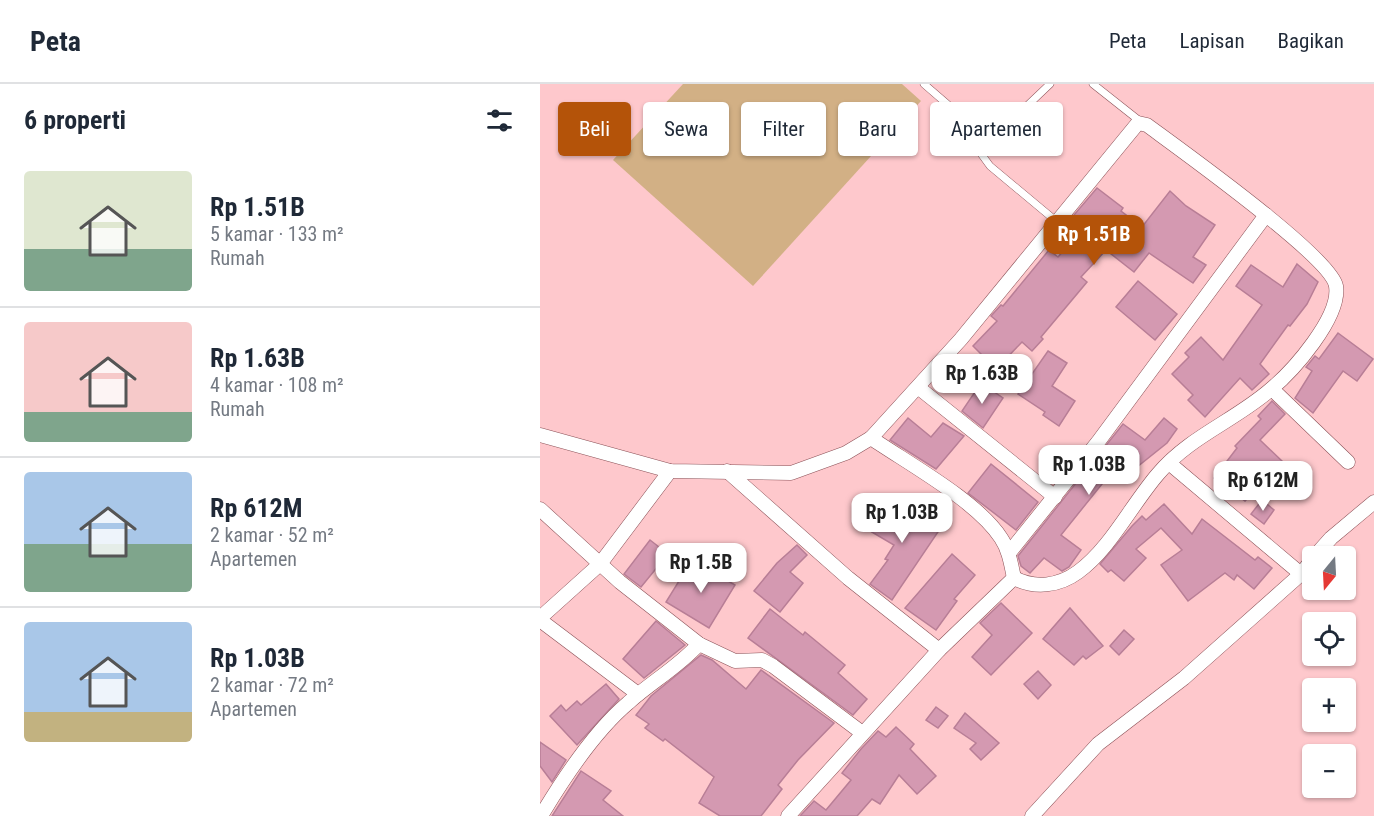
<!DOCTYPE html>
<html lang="id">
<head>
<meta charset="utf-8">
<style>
  body { margin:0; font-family:"Roboto Condensed",sans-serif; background:#f6f6f7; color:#1f2937; height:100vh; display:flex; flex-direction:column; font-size:22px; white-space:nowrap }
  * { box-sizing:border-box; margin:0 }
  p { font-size:20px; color:#747a83 }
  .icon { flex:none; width:33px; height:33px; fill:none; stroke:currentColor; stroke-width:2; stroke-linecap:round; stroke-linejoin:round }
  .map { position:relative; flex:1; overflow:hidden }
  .details { display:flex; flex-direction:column; background:#fff; width:540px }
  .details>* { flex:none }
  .top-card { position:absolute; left:18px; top:18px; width:570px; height:54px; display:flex; gap:12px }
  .needle { width:39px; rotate:198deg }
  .tools { position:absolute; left:762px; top:462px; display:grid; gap:12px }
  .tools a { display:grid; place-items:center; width:54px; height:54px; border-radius:6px; background:#fff; box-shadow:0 2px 4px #0004; font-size:30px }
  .price { position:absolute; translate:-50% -51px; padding:0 14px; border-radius:12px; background:#fff; color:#222; font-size:20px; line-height:39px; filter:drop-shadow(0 2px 3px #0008) }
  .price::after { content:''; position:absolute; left:50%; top:36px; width:18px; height:14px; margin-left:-9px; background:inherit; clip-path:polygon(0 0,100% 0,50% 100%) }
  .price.selected { background:#b45309; color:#fff }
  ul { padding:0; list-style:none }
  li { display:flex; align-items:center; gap:18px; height:150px; padding:0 24px }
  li+li { border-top:2px solid #e0e1e3 }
  li span { display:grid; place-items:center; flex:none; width:168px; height:120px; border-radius:6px; color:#555 }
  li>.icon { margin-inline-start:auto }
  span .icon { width:72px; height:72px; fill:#fffc; stroke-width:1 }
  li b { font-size:26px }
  h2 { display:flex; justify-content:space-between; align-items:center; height:72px; padding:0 24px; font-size:26px }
  .pill { padding:0 21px; border-radius:6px; background:#fff; box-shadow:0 2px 4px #0004; font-size:21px; line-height:54px }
  .pill.selected { background:#b45309; color:#fff }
  header { display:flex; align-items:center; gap:36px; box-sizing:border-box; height:84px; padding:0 30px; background:#fff; border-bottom:2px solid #e0e1e3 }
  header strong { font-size:28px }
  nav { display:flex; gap:33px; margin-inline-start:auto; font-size:21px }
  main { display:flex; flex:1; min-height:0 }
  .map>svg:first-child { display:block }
  .green { fill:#d2b085 }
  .building { fill:#d499b1; stroke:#b87e96; stroke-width:1.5 }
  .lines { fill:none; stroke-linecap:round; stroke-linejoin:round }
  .lane-casing { stroke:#8b5157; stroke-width:8 }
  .street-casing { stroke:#8b5157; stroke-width:15 }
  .lane { stroke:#fff; stroke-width:7 }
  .street { stroke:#fff; stroke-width:14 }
</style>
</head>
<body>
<header>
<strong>Peta</strong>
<nav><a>Peta</a><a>Lapisan</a><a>Bagikan</a></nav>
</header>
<main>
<section class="details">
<h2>6 properti<svg class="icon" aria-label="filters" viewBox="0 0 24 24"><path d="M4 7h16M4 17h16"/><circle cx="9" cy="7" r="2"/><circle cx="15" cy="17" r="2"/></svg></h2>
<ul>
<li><span style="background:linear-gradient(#dfe7d0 65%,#7fa58c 0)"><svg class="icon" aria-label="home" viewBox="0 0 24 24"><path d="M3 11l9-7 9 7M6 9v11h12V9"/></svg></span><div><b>Rp 1.51B</b><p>5 kamar · 133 m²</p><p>Rumah</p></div></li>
<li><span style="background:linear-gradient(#f6c9c9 75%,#7fa58c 0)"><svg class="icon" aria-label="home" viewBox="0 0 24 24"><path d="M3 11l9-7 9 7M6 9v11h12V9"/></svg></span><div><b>Rp 1.63B</b><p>4 kamar · 108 m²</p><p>Rumah</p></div></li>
<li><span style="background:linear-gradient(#a9c7e8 60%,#7fa58c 0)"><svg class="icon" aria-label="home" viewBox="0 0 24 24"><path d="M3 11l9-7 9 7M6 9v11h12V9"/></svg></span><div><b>Rp 612M</b><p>2 kamar · 52 m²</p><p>Apartemen</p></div></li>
<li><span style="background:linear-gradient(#a9c7e8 75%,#c2b280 0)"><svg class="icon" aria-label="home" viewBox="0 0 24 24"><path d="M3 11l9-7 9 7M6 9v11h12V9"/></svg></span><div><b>Rp 1.03B</b><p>2 kamar · 72 m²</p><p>Apartemen</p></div></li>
</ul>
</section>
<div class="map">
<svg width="834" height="732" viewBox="0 0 834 732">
  <rect width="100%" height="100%" fill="#fec8cc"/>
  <polygon class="green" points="143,0 362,0 381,17 213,202 73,76"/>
  <g class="building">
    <polygon points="557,104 583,124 581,127 602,143 630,107 646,122 675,141 653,173 666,181 653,199 609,169 594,188 566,166 541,193 547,198 501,253 503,255 492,267 482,258 456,285 433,262 457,237 451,232 461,221 463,222 509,166 518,173 541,147 528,138"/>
    <polygon points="757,180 778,198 767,220 750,242 748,241 720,280 729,290 712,306 700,294 665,333 648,316 653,311 632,290 649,273 645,269 661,253 683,276 722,221 696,202 711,181 743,203"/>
    <polygon points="598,197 637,230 615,256 576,223"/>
    <polygon points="798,249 833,275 817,297 803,287 773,329 755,314 772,287 766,283 775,272 779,275"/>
    <polygon points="508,267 527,279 512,302 535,317 519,342 503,331 505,328 478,310"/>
    <polygon points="441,299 463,314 443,344 422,327"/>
    <polygon points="732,317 745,330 720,356 743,378 705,417 674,394 697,364 695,362 721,335 718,332"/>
    <polygon points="368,334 391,353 403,339 424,352 396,385 350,356"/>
    <polygon points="624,334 637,345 627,359 597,383 591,364 521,451 541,466 529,483 522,487 504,474 490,489 481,482 478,472 583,340 605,356"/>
    <polygon points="451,380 498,418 476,446 428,409"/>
    <polygon points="348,414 372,427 375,423 402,442 352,516 330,500 348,476 345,475 354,461 330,447"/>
    <polygon points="722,416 734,426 724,440 711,430"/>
    <polygon points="624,420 652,450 662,435 715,476 718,473 732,484 714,505 697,491 694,496 685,489 648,517 621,481 642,466 621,444 596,465 606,474 584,497 571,486 568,488 560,480 592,442 602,432 606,436"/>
    <polygon points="110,456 128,470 101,503 84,490"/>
    <polygon points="257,461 267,471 250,488 263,499 240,528 214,507 237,479"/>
    <polygon points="412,470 435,491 414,515 417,517 396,546 365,524"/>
    <polygon points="152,476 195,501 169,544 126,518"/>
    <polygon points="461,519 492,549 451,591 432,573 452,551 440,539"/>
    <polygon points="530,524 563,562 546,575 543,572 534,581 503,555"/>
    <polygon points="230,525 263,551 265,548 305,581 298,589 327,615 313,631 208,554"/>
    <polygon points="116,537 145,561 104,594 83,575"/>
    <polygon points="584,546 594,555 579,571 570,562"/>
    <polygon points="161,571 172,576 206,605 221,586 294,639 258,676 238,701 242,705 221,732 180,732 159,719 174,693 125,655 123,657 105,644 109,640 96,631 111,612"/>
    <polygon points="498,587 511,601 498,615 484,600"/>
    <polygon points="66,600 79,615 37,661 10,632 21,621 26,627 37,617 41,621"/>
    <polygon points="396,623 408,632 398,644 386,636"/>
    <polygon points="425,629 459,659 441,676 430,665 436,659 414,644"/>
    <polygon points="356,643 374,660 370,665 396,692 377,710 359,691 340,720 332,715 317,732 260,732 274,717 286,726 311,696 302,689 321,665 338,647 346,653"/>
    <polygon points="0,658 26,676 12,698 0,682"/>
    <polygon points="41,687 71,707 63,716 83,732 12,732"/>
  </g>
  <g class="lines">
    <g class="lane-casing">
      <g id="lane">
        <polyline points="384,0 450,57 442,71 450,82 516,137"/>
        <polyline points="553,0 601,38"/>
        <polyline points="450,57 510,0"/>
      </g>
    </g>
    <g class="street-casing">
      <g id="street">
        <polyline points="379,304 515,413"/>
        <polyline points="732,305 808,378"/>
        <path d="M0 351 130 387 251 389 306 369 331 354C369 380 437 417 461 454 469 466 471 480 474 494"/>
        <polyline points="629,379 761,490 772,476"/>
        <polyline points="187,387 308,494 399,566"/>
        <polyline points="0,425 80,498 159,560 195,577 222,576 233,582 321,648"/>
        <polyline points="469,469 558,358 726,131"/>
        <polyline points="775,472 791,454 834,418"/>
        <polyline points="0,534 60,480 130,387"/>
        <polyline points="0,536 98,610"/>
        <path d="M1 732C23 695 55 647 88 619 111 598 137 584 159 560"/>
        <path d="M248 732 399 566 474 494C495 505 519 502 538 488 570 465 592 420 618 390 649 353 694 337 730 306 753 287 801 233 796 202 791 173 638 64 607 41L598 39 421 255 331 354"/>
        <polyline points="492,732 558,660 644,594 761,490"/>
      </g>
    </g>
    <use href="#lane" class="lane"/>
    <use href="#street" class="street"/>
  </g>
</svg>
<div class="tools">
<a><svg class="needle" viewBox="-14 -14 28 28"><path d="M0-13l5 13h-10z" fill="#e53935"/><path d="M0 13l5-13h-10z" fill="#747a83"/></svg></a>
<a><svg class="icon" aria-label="locate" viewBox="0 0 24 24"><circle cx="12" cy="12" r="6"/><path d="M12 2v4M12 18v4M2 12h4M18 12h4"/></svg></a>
<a>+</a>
<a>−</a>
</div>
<b class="price selected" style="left:554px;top:182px">Rp 1.51B</b>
<b class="price" style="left:442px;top:321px">Rp 1.63B</b>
<b class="price" style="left:549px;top:412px">Rp 1.03B</b>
<b class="price" style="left:723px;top:428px">Rp 612M</b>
<b class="price" style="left:362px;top:460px">Rp 1.03B</b>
<b class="price" style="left:161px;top:510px">Rp 1.5B</b>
<div class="top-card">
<a class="pill selected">Beli</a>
<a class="pill">Sewa</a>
<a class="pill">Filter</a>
<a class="pill">Baru</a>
<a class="pill">Apartemen</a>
</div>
</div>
</main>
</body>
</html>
